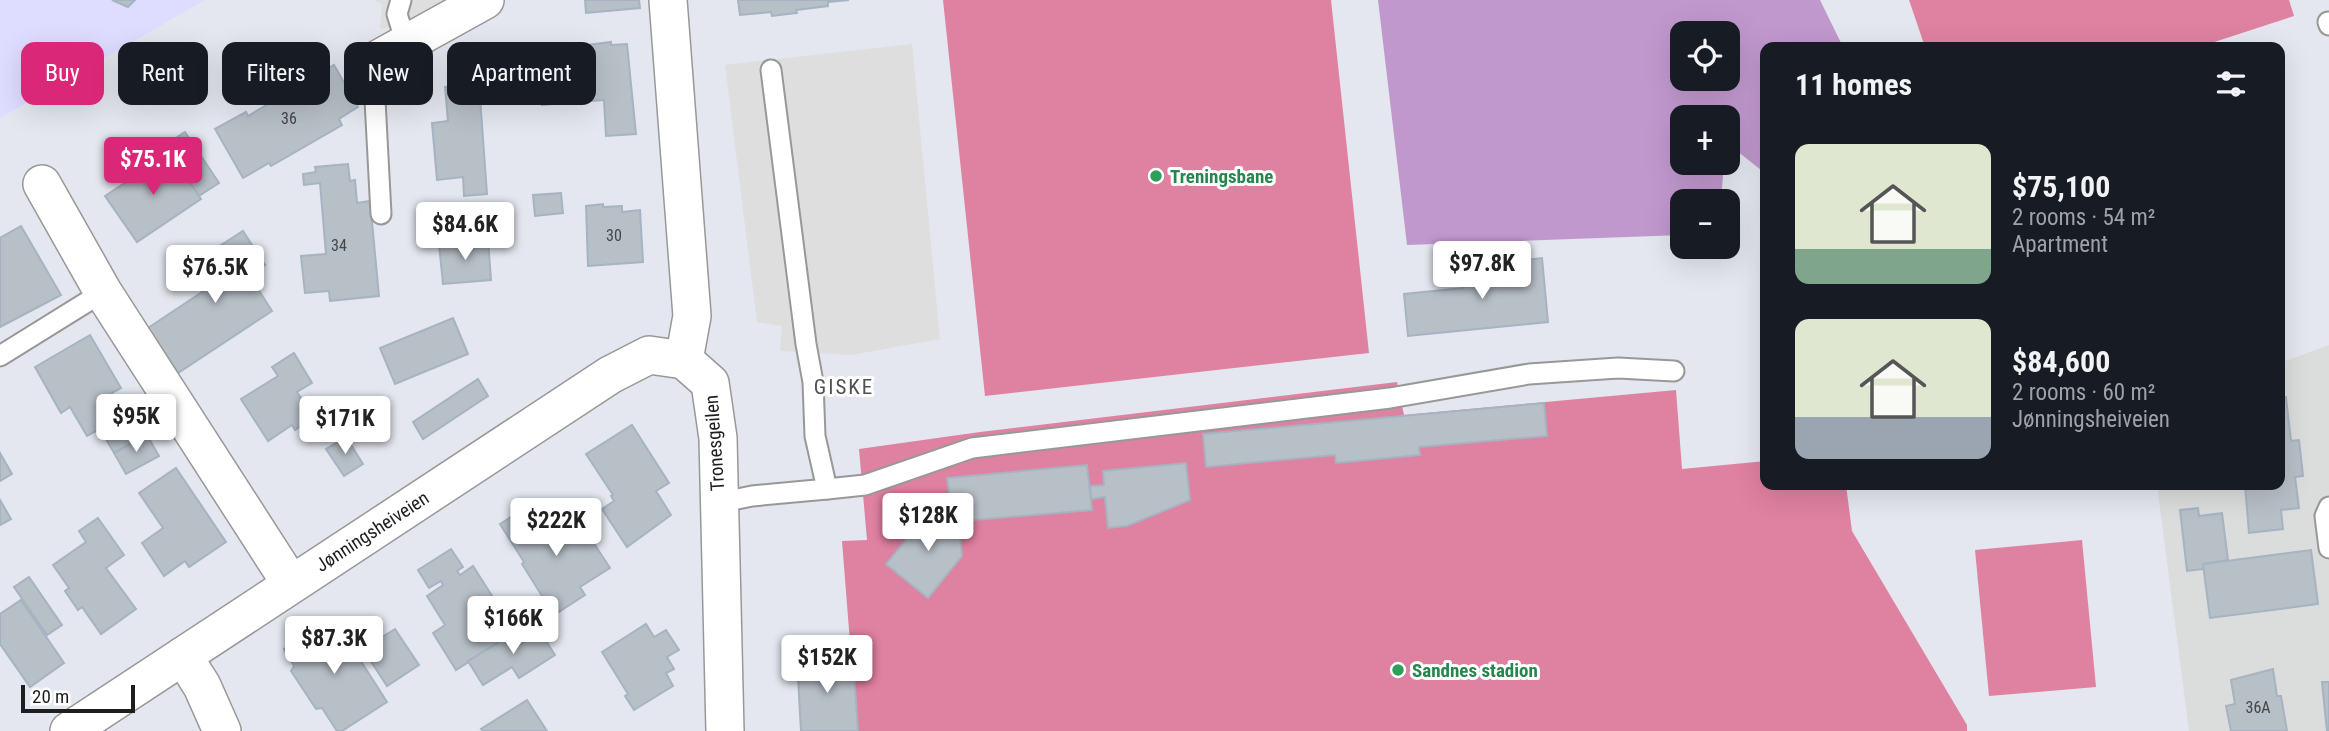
<!DOCTYPE html>
<html lang="en">
<head>
<meta charset="utf-8">
<style>
  body { margin:0; font-family:"Roboto Condensed",sans-serif; background:#20242c; color:#f1f3f6; height:100vh; display:flex; flex-direction:column; font-size:26px; white-space:nowrap }
  * { box-sizing:border-box; margin:0 }
  p { font-size:23px; color:#9ea1a6 }
  .icon { flex:none; width:38px; height:38px; fill:none; stroke:currentColor; stroke-width:2; stroke-linecap:round; stroke-linejoin:round }
  .map { position:relative; flex:1; overflow:hidden }
  .side { position:absolute; left:1760px; top:42px; width:525px; height:448px; display:flex; flex-direction:column; background:#171b24; border-radius:14px; box-shadow:0 7px 28px #0002 }
  .side>* { flex:none }
  .hud { position:absolute; left:21px; top:42px; width:665px; height:63px; display:flex; gap:14px }
  .fabs { position:absolute; left:1670px; top:21px; display:grid; gap:14px }
  .fabs a { display:grid; place-items:center; width:70px; height:70px; border-radius:14px; background:#171b24; box-shadow:0 7px 28px #0002; font-size:35px }
  .scale { position:absolute; left:21px; bottom:18px; width:114px; box-sizing:border-box; padding-left:7px; border:4px solid #1e1e1e; border-top:0; font-size:19px; line-height:24px; white-space:nowrap; color:#1e1e1e; -webkit-text-stroke:5px #fff; paint-order:stroke }
  .price { position:absolute; translate:-50% -60px; padding:0 16px; border-radius:7px; background:#fff; color:#222; font-size:23px; line-height:46px; filter:drop-shadow(0 2px 4px #0008) }
  .price::after { content:''; position:absolute; left:50%; top:42px; width:21px; height:16px; margin-left:-10px; background:inherit; clip-path:polygon(0 0,100% 0,50% 100%) }
  .price.current { background:#db2777; color:#fff }
  ul { padding:0; list-style:none }
  li { display:flex; align-items:center; gap:21px; height:175px; padding:0 35px }
  li span { display:grid; place-items:center; flex:none; width:196px; height:140px; border-radius:14px; color:#555 }
  li>.icon { margin-inline-start:auto }
  span .icon { width:84px; height:84px; fill:#fffc; stroke-width:1 }
  li b { font-size:30px }
  h2 { display:flex; justify-content:space-between; align-items:center; height:84px; padding:0 35px; font-size:30px }
  .pill { padding:0 24px; border-radius:14px; background:#171b24; box-shadow:0 7px 28px #0002; font-size:24px; line-height:63px }
  .pill.current { background:#db2777; color:#fff }
  .map>svg:first-child { display:block }
  .residential { fill:#dbdcdc }
  .education { fill:#dedcff }
  .forest { fill:#c198ce; fill-rule:evenodd }
  .pitch { fill:#df81a0 }
  .parking { fill:#dedede }
  .building { fill:#b7bfc7; stroke:#a6b3c1; stroke-width:2 }
  .lines { fill:none; stroke-linecap:round; stroke-linejoin:round }
  .lane-casing { stroke:#989898; stroke-width:23 }
  .street-casing { stroke:#989898; stroke-width:40 }
  .lane { stroke:#fff; stroke-width:19 }
  .street { stroke:#fff; stroke-width:37 }
  .leisure-dot { fill:#2e9e5b; stroke:#fff; stroke-width:2.5 }
  .labels { text-anchor:middle; stroke-width:6; stroke-linejoin:round; paint-order:stroke }
  .number-label { font-size:16px; fill:#444648 }
  .leisure-label { font-size:19px; font-weight:bold; fill:#27864d; stroke:#fff; text-anchor:start }
  .street-label { font-size:19px; fill:#1e1e1e; stroke:#fff }
  .neighbourhood-label { font-size:21px; letter-spacing:2px; fill:#515151; stroke:#fff }
</style>
</head>
<body>
<div class="map">
<svg width="2329" height="731" viewBox="0 0 2329 731">
  <rect width="100%" height="100%" fill="#e4e7ef"/>
  <polygon class="residential" points="2329,345 2329,731 2189,731 2157,485 2280,485 2280,363"/>
  <polygon class="education" points="0,0 205,0 0,118"/>
  <path class="forest" d="M1378 0H1820L1843 47H1766V174L1727 143V117H1682V163H1724L1721 201H1682V235L1407 245ZM1682 33H1727V79H1682Z"/>
  <g class="pitch">
    <polygon points="943,0 1331,0 1369,353 985,396"/>
    <polygon points="1909,0 2289,0 2294,16 2199,47 1925,47"/>
    <polygon points="1397,382 1404,415 1676,390 1682,469 1766,461 1766,485 1846,485 1852,531 1967,725 1967,731 857,731 842,541 867,540 859,449 980,432"/>
    <polygon points="2082,540 2096,687 1989,696 1975,550"/>
  </g>
  <g class="parking">
    <polygon points="374,0 469,0 433,20 380,29 382,4"/>
    <polygon points="912,44 940,339 851,355 780,351 782,326 757,322 725,65"/>
  </g>
  <g class="building">
    <polygon points="112,0 135,0 128,7"/>
    <polygon points="585,0 639,0 640,8 586,13"/>
    <polygon points="738,0 849,0 828,2 828,6 796,10 797,13 772,16 771,12 740,15"/>
    <polygon points="611,42 611,45 627,44 636,134 606,136 604,100 542,105 538,51 588,47 587,45"/>
    <polygon points="334,65 358,107 339,119 342,125 271,166 269,163 243,178 215,129 246,112 248,116"/>
    <polygon points="479,84 487,194 464,196 463,177 437,180 432,123 448,121 445,87"/>
    <polygon points="185,132 219,183 199,196 164,146"/>
    <polygon points="170,153 201,199 137,242 105,196"/>
    <polygon points="348,164 350,181 355,180 357,203 370,201 379,296 330,301 329,291 305,293 301,256 326,254 320,183 304,185 303,174 316,172 315,167"/>
    <polygon points="561,193 563,213 535,216 533,195"/>
    <polygon points="603,204 603,207 622,206 622,212 640,210 643,262 588,266 586,206"/>
    <polygon points="21,226 61,295 0,327 0,238"/>
    <polygon points="243,231 265,265 249,275 272,311 178,373 148,328 211,286 195,262"/>
    <polygon points="488,239 491,280 443,284 439,244"/>
    <polygon points="1542,258 1548,322 1408,336 1404,294 1463,288 1461,273 1501,269 1501,263"/>
    <polygon points="453,318 468,354 395,384 380,348"/>
    <polygon points="90,335 121,388 112,393 125,415 87,436 70,407 61,413 35,367"/>
    <polygon points="294,353 312,383 297,392 311,414 302,419 305,423 295,430 292,425 268,441 241,399 278,376 272,367"/>
    <polygon points="478,379 488,396 423,439 413,422"/>
    <polygon points="2280,397 2286,397 2291,441 2299,440 2303,476 2295,477 2299,508 2281,510 2283,529 2249,533 2245,485 2280,485"/>
    <polygon points="1544,403 1547,436 1419,447 1420,455 1336,463 1335,455 1206,467 1203,434"/>
    <polygon points="135,413 147,435 114,453 102,432"/>
    <polygon points="632,425 669,483 656,491 671,515 627,547 602,509 614,501 611,496 613,495 586,454"/>
    <polygon points="147,435 159,456 126,474 114,453"/>
    <polygon points="346,437 363,464 344,476 326,449"/>
    <polygon points="0,453 12,474 0,481"/>
    <polygon points="1186,463 1190,500 1127,526 1108,528 1105,497 1091,499 1090,486 1104,485 1103,471"/>
    <polygon points="1087,465 1092,510 974,520 967,514 956,527 947,519 957,506 950,500 947,478"/>
    <polygon points="176,468 226,542 189,567 185,561 164,576 142,543 163,528 139,493"/>
    <polygon points="0,500 11,519 0,525"/>
    <polygon points="528,506 547,539 578,519 610,568 580,587 585,595 554,615 522,564 524,562 500,524"/>
    <polygon points="933,507 959,529 962,556 928,598 886,564"/>
    <polygon points="2198,508 2199,516 2222,513 2228,560 2203,564 2204,569 2187,571 2180,510"/>
    <polygon points="98,518 124,555 106,568 136,609 101,634 82,607 78,610 65,591 69,588 53,565 86,542 79,531"/>
    <polygon points="451,549 463,567 457,571 460,575 473,566 515,632 456,670 433,633 445,625 427,596 443,585 441,581 429,588 418,570"/>
    <polygon points="2311,550 2318,604 2210,618 2203,564"/>
    <polygon points="29,577 62,625 47,635 14,587"/>
    <polygon points="21,600 64,663 30,687 0,644 0,614"/>
    <polygon points="327,620 335,633 341,630 387,702 342,731 337,731 322,708 316,709 291,671 294,666 284,649 299,639 297,637"/>
    <polygon points="535,624 555,655 519,678 512,667 483,685 468,661 504,639 506,642"/>
    <polygon points="646,624 654,637 666,630 679,650 667,657 674,669 666,673 673,686 634,710 625,696 628,694 602,652"/>
    <polygon points="395,629 419,665 387,686 363,649"/>
    <polygon points="853,657 858,731 801,731 797,660"/>
    <polygon points="2273,669 2277,696 2281,696 2287,731 2231,731 2226,706 2235,704 2231,680"/>
    <polygon points="2322,682 2329,682 2329,731 2327,731"/>
    <polygon points="527,700 547,731 483,731 481,729"/>
  </g>
  <g class="lines">
    <g class="lane-casing">
      <g id="lane">
        <polyline points="401,0 397,14 406,43"/>
        <polyline points="2328,22 2329,25"/>
        <polyline points="373,62 381,214"/>
        <polyline points="0,356 103,292"/>
        <polyline points="827,489 865,485 972,448 1390,398 1529,374 1618,368 1674,371"/>
        <polyline points="718,503 752,496 827,489 815,436 813,382 806,344 771,70"/>
        <polyline points="2329,507 2325,516 2329,548"/>
      </g>
    </g>
    <g class="street-casing">
      <g id="street">
        <polyline points="668,0 692,316 684,360"/>
        <polyline points="373,62 485,0"/>
        <polyline points="42,184 103,292 291,584"/>
        <polyline points="684,360 710,383 718,438 725,731"/>
        <polyline points="183,656 202,686 222,731"/>
        <polyline points="69,731 610,375 649,355 684,360"/>
      </g>
    </g>
    <use href="#lane" class="lane"/>
    <use href="#street" class="street"/>
  </g>
  <g class="leisure-dot">
    <circle cx="1156" cy="176" r="7"/>
    <circle cx="1398" cy="670" r="7"/>
  </g>
  <g class="labels">
    <g class="number-label">
      <text x="289" y="124">36</text>
      <text x="614" y="241">30</text>
      <text x="339" y="251">34</text>
      <text x="2258" y="713">36A</text>
    </g>
    <g class="leisure-label">
      <text x="1170" y="183">Treningsbane</text>
      <text x="1412" y="677">Sandnes stadion</text>
    </g>
    <g class="street-label">
      <text transform="translate(714 443) rotate(-94)" y="7">Tronesgeilen</text>
      <text transform="translate(372 531) rotate(-33)" y="7">Jønningsheiveien</text>
    </g>
    <g class="neighbourhood-label">
      <text x="844" y="394">GISKE</text>
    </g>
  </g>
</svg>
<div class="fabs">
<a><svg class="icon" aria-label="locate" viewBox="0 0 24 24"><circle cx="12" cy="12" r="6"/><path d="M12 2v4M12 18v4M2 12h4M18 12h4"/></svg></a>
<a>+</a>
<a>−</a>
</div>
<div class="scale">20 m</div>
<b class="price current" style="left:153px;top:197px">$75.1K</b>
<b class="price" style="left:465px;top:262px">$84.6K</b>
<b class="price" style="left:1482px;top:301px">$97.8K</b>
<b class="price" style="left:215px;top:305px">$76.5K</b>
<b class="price" style="left:136px;top:454px">$95K</b>
<b class="price" style="left:345px;top:456px">$171K</b>
<b class="price" style="left:928px;top:553px">$128K</b>
<b class="price" style="left:556px;top:558px">$222K</b>
<b class="price" style="left:513px;top:656px">$166K</b>
<b class="price" style="left:334px;top:676px">$87.3K</b>
<b class="price" style="left:827px;top:695px">$152K</b>
<div class="hud">
<a class="pill current">Buy</a>
<a class="pill">Rent</a>
<a class="pill">Filters</a>
<a class="pill">New</a>
<a class="pill">Apartment</a>
</div>
<section class="side">
<h2>11 homes<svg class="icon" aria-label="filters" viewBox="0 0 24 24"><path d="M4 7h16M4 17h16"/><circle cx="9" cy="7" r="2"/><circle cx="15" cy="17" r="2"/></svg></h2>
<ul>
<li><span style="background:linear-gradient(#dfe7d0 75%,#7fa58c 0)"><svg class="icon" aria-label="home" viewBox="0 0 24 24"><path d="M3 11l9-7 9 7M6 9v11h12V9"/></svg></span><div><b>$75,100</b><p>2 rooms · 54 m²</p><p>Apartment</p></div></li>
<li><span style="background:linear-gradient(#dfe7d0 70%,#9aa5b1 0)"><svg class="icon" aria-label="home" viewBox="0 0 24 24"><path d="M3 11l9-7 9 7M6 9v11h12V9"/></svg></span><div><b>$84,600</b><p>2 rooms · 60 m²</p><p>Jønningsheiveien</p></div></li>
</ul>
</section>
</div>
</body>
</html>
